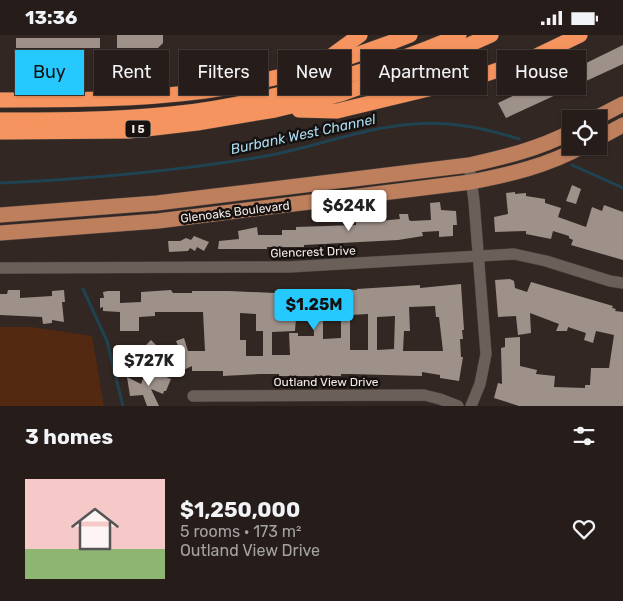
<!DOCTYPE html>
<html lang="en">
<head>
<meta charset="utf-8">
<style>
  body { margin:0; font-family:Rubik,sans-serif; background:#2e2623; color:#f1f3f6; height:100vh; display:flex; flex-direction:column; font-size:19px; white-space:nowrap }
  * { box-sizing:border-box; margin:0 }
  p { font-size:16px; color:#a4a2a2 }
  .icon { flex:none; width:28px; height:28px; fill:none; stroke:currentColor; stroke-width:2; stroke-linecap:round; stroke-linejoin:round }
  .map { position:relative; height:371px; overflow:hidden }
  .drawer { display:flex; flex-direction:column; background:#261d1a; flex:1 }
  .drawer>* { flex:none }
  .guide { position:absolute; left:15px; top:15px; width:594px; height:45px; display:flex; gap:10px }
  .fabs { position:absolute; left:562px; top:75px; display:grid; gap:10px }
  .fabs a { display:grid; place-items:center; width:45px; height:45px; border-radius:0px; background:#261d1a; box-shadow:0 1px 4px #0004,0 0 0 1px #423b39; font-size:25px }
  .price { position:absolute; translate:-50% -42px; padding:0 11px; border-radius:5px; background:#fff; color:#222; font-size:16px; line-height:32px; filter:drop-shadow(0 1px 2px #0008) }
  .price::after { content:''; position:absolute; left:50%; top:30px; width:15px; height:11px; margin-left:-8px; background:inherit; clip-path:polygon(0 0,100% 0,50% 100%) }
  .price.on { background:#25c9fe; color:#111 }
  ul { padding:0; list-style:none }
  li { display:flex; align-items:center; gap:15px; height:125px; padding:0 25px }
  li+li { border-top:1px solid #423b39 }
  li span { display:grid; place-items:center; flex:none; width:140px; height:100px; border-radius:0px; color:#555 }
  li>.icon { margin-inline-start:auto }
  span .icon { width:60px; height:60px; fill:#fffc; stroke-width:1 }
  li b { font-size:21px }
  h2 { display:flex; justify-content:space-between; align-items:center; height:60px; padding:0 25px; font-size:21px }
  .tag { padding:0 18px; border-radius:0px; background:#261d1a; box-shadow:0 1px 4px #0004,0 0 0 1px #423b39; font-size:18px; line-height:45px }
  .tag.on { background:#25c9fe; color:#111 }
  .status { display:flex; justify-content:space-between; align-items:center; height:35px; padding:0 25px; background:#261d1a; direction:ltr }
  .status svg { height:14px; fill:currentColor }
  .map>svg:first-child { display:block }
  .green { fill:#532911 }
  .lines { fill:none; stroke-linecap:round; stroke-linejoin:round }
  .stream { stroke:#1f4351; stroke-width:3 }
  .building { fill:#9e918a; fill-rule:evenodd }
  .minor-casing { stroke:#4e4440; stroke-width:12 }
  .major-casing { stroke:#4e4440; stroke-width:16 }
  .highway-casing { stroke:#4e4440; stroke-width:16 }
  .minor { stroke:#6b5f59; stroke-width:11 }
  .major { stroke:#be7f5d; stroke-width:15 }
  .highway { stroke:#f6945f; stroke-width:15 }
  .labels { text-anchor:middle; stroke-width:5; stroke-linejoin:round; paint-order:stroke }
  .shield { fill:#16110f; stroke:#afa9a6; stroke-width:1 }
  .shield-label { font-size:11px; font-weight:bold; fill:#f1eae6 }
  .street-label { font-size:12px; fill:#f1eae6; stroke:#16110f }
  .water-label { font-size:14px; font-style:italic; fill:#a9dcf2; stroke:#16110f }
</style>
</head>
<body>
<div class="status"><b>13:36</b><svg viewBox="0 0 49 12"><path d="M0 12V9h3v3zM5 12V6h3v6zM10 12V3h3v9zM15 12V0h3v12zM26 1h20v11H26zM47 4h2v5h-2z"/></svg></div>
<div class="map">
<svg width="623" height="371" viewBox="0 0 623 371">
  <rect width="100%" height="100%" fill="#322722"/>
  <polygon class="green" points="0,292 32,292 92,301 104,371 0,371"/>
  <g class="lines">
    <g class="stream">
      <polyline points="572,130 623,153"/>
      <path d="M0 148C87 144 174 136 260 122 312 114 362 92 415 89 451 86 484 93 519 104"/>
      <polyline points="83,254 107,306 123,371"/>
    </g>
  </g>
  <g class="building">
    <polygon points="117,0 163,0 163,8 158,13 117,13"/>
    <rect x="16" y="3" width="84" height="10"/>
    <polygon points="623,10 623,29 506,83 498,68 534,51 535,53"/>
    <polygon points="572,150 581,154 576,169 566,166"/>
    <polygon points="515,157 515,159 526,158 526,161 545,164 545,168 561,173 558,182 586,192 592,172 602,176 604,170 623,177 623,225 571,210 573,205 569,203 569,201 553,196 551,204 526,199 526,196 495,197 494,182 508,179 506,158"/>
    <polygon points="440,167 441,175 456,176 457,190 453,190 453,201 439,202 439,196 422,197 423,201 398,205 304,210 304,212 267,212 267,214 218,214 219,206 239,204 238,196 257,192 258,200 282,200 282,195 296,195 296,192 356,190 356,185 363,184 379,182 379,186 400,184 399,179 408,179 409,185 411,186 431,185 430,168"/>
    <polygon points="194,201 209,207 204,216 197,212 195,216 190,213 188,216 169,217 168,206 180,206 186,203 191,205"/>
    <polygon points="510,244 514,246 515,253 527,257 531,247 613,271 612,273 616,274 615,276 623,277 623,371 519,371 494,363 498,348 502,349 501,313 505,312 505,303 520,302 520,331 537,335 536,339 555,341 554,352 585,353 585,350 590,350 591,333 609,333 614,300 596,296 593,308 584,305 586,298 568,292 567,296 556,296 559,289 530,278 531,298 518,300 516,281 498,282 495,245"/>
    <path d="M461 249 464 295H462L463 304H460L461 322H463L459 346 440 343V340L422 337V341L350 339H341V341H279V339H260L223 341V336H192V331L171 341 161 318 178 311 176 306 184 303 188 316H205L203 277H155V281L139 282V296H120V277L103 276V272L100 273V263H104L103 257 108 256H120V268L141 267V257L171 255 173 258H192V256H229L275 258V256H298L295 296 272 297V320H290L289 298H298V301H314L313 256 357 255V254L420 250V253ZM435 271 436 282H439L443 316H403L404 296H410L409 272ZM341 276V303L323 304V277ZM240 278 256 279V296H263V321H246V305H240ZM368 279V315H350V280ZM395 281 394 314 377 315V282Z"/>
    <polygon points="8,255 20,255 20,263 52,261 52,256 64,255 65,267 62,267 64,287 52,285 52,288 43,289 42,282 0,280 0,259 7,259"/>
    <polygon points="151,305 160,314 147,328 139,321 147,314 144,312"/>
    <polygon points="147,334 171,344 166,356 164,356 163,359 151,354 159,371 147,371 143,360 130,361 127,342 141,349"/>
  </g>
  <g class="lines">
    <g class="minor-casing">
      <g id="minor">
        <polyline points="469,130 474,166 486,319 480,349 471,371"/>
        <polyline points="0,233 289,232 514,219 546,226 610,246 623,248"/>
        <polyline points="193,361 424,360 440,364 458,371"/>
      </g>
    </g>
    <g class="major-casing">
      <g id="major">
        <polyline points="594,84 623,69"/>
        <polyline points="599,103 623,90"/>
        <path d="M0 180 157 168 469 130C505 122 538 114 571 97"/>
        <path d="M0 198 158 186 471 147C511 139 547 131 583 111"/>
      </g>
    </g>
    <g class="highway-casing">
      <g id="highway">
        <polyline points="327,24 360,0"/>
        <path d="M0 65C69 65 137 65 205 56 274 46 345 26 410 0"/>
        <polyline points="299,75 337,76 474,43 528,25 580,0"/>
        <path d="M0 85C57 85 114 85 171 79 235 73 299 56 359 37 393 26 427 15 459 0"/>
        <polyline points="0,97 129,96 197,88 275,75 341,59 435,25 491,0"/>
      </g>
    </g>
    <use href="#minor" class="minor"/>
    <use href="#major" class="major"/>
    <use href="#highway" class="highway"/>
  </g>
  <g class="labels">
    <rect class="shield" x="125.5" y="85.5" width="25" height="17" rx="4"/>
    <g class="shield-label">
      <text x="138" y="98">I 5</text>
    </g>
    <g class="street-label">
      <text transform="translate(235 177) rotate(-7)" y="4">Glenoaks Boulevard</text>
      <text transform="translate(313 217) rotate(-2)" y="4">Glencrest Drive</text>
      <text x="326" y="351">Outland View Drive</text>
    </g>
    <g class="water-label">
      <text transform="translate(303 99) rotate(-12)" y="5">Burbank West Channel</text>
    </g>
  </g>
</svg>
<div class="fabs">
<a><svg class="icon" aria-label="locate" viewBox="0 0 24 24"><circle cx="12" cy="12" r="6"/><path d="M12 2v4M12 18v4M2 12h4M18 12h4"/></svg></a>
</div>
<b class="price" style="left:349px;top:197px">$624K</b>
<b class="price on" style="left:314px;top:296px">$1.25M</b>
<b class="price" style="left:149px;top:352px">$727K</b>
<div class="guide">
<a class="tag on">Buy</a>
<a class="tag">Rent</a>
<a class="tag">Filters</a>
<a class="tag">New</a>
<a class="tag">Apartment</a>
<a class="tag">House</a>
</div>
</div>
<section class="drawer">
<h2>3 homes<svg class="icon" aria-label="filters" viewBox="0 0 24 24"><path d="M4 7h16M4 17h16"/><circle cx="9" cy="7" r="2"/><circle cx="15" cy="17" r="2"/></svg></h2>
<ul>
<li><span style="background:linear-gradient(#f6c9c9 70%,#8fb573 0)"><svg class="icon" aria-label="home" viewBox="0 0 24 24"><path d="M3 11l9-7 9 7M6 9v11h12V9"/></svg></span><div><b>$1,250,000</b><p>5 rooms · 173 m²</p><p>Outland View Drive</p></div><svg class="icon" aria-label="heart" viewBox="0 0 24 24"><path d="M12 20l-8-8c-3-5 5-10 8-4 3-6 11-1 8 4z"/></svg></li>
</ul>
</section>
</body>
</html>
